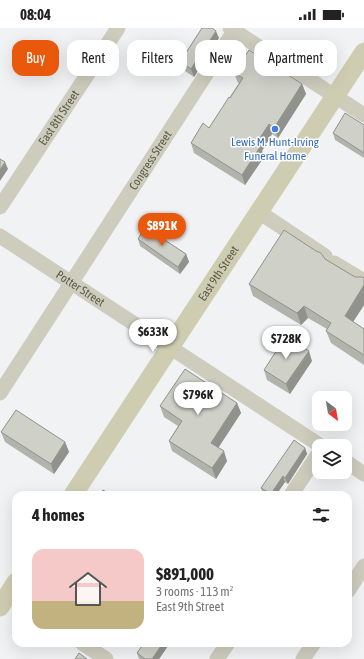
<!DOCTYPE html>
<html lang="en">
<head>
<meta charset="utf-8">
<style>
  body { margin:0; font-family:"Asap Condensed",sans-serif; background:#f2f2f2; color:#222; height:100vh; display:flex; flex-direction:column; font-size:15px; white-space:nowrap }
  * { box-sizing:border-box; margin:0 }
  p { font-size:13px; color:#767676 }
  .icon { flex:none; width:22px; height:22px; fill:none; stroke:currentColor; stroke-width:2; stroke-linecap:round; stroke-linejoin:round }
  .map { position:relative; flex:1; overflow:hidden }
  .details { position:absolute; left:12px; top:463px; width:340px; height:156px; display:flex; flex-direction:column; background:#fff; border-radius:12px; box-shadow:0 4px 16px #0002 }
  .details>* { flex:none }
  .guide { position:absolute; left:12px; top:12px; width:340px; height:36px; display:flex; gap:8px }
  .needle { width:26px; rotate:149deg }
  .tools { position:absolute; left:312px; top:363px; display:grid; gap:8px }
  .tools a { display:grid; place-items:center; width:40px; height:40px; border-radius:8px; background:#fff; box-shadow:0 4px 16px #0002; font-size:20px }
  .price { position:absolute; translate:-50% -34px; padding:0 9px; border-radius:14px; background:#fff; color:#222; font-size:13px; line-height:26px; filter:drop-shadow(0 1px 2px #0008) }
  .price::after { content:''; position:absolute; left:50%; top:24px; width:12px; height:9px; margin-left:-6px; background:inherit; clip-path:polygon(0 0,100% 0,50% 100%) }
  .price.on { background:#ea580c; color:#fff }
  ul { padding:0; list-style:none }
  li { display:flex; align-items:center; gap:12px; height:100px; padding:0 20px }
  li+li { border-top:1px solid #e0e0e0 }
  li span { display:grid; place-items:center; flex:none; width:112px; height:80px; border-radius:12px; color:#555 }
  li>.icon { margin-inline-start:auto }
  span .icon { width:48px; height:48px; fill:#fffc; stroke-width:1 }
  li b { font-size:17px }
  h2 { display:flex; justify-content:space-between; align-items:center; height:48px; padding:0 20px; font-size:17px }
  .tag { padding:0 14px; border-radius:12px; background:#fff; box-shadow:0 4px 16px #0002; font-size:14px; line-height:36px }
  .tag.on { background:#ea580c; color:#fff }
  .status { display:flex; justify-content:space-between; align-items:center; height:28px; padding:0 20px; background:#fff; direction:ltr }
  .status svg { height:11px; fill:currentColor }
  .map>svg:first-child { display:block }
  .lines { fill:none; stroke-linecap:round; stroke-linejoin:round }
  .minor { stroke:#cdccbd; stroke-width:15 }
  .major { stroke:#cfcdb1; stroke-width:19 }
  .wall { fill:#b2b3ac }
  .shaded-wall { fill:#91928c }
  .building { fill:#cfd0c8; stroke:#91928c }
  .shop-dot { fill:#3f7fe0; stroke:#fff; stroke-width:1.5 }
  .labels { text-anchor:middle; stroke-width:3; stroke-linejoin:round; paint-order:stroke }
  .street-label { font-size:12px; fill:#5e5c49; stroke:#fff }
  .shop-label { font-size:12px; fill:#366cbe; stroke:#fff }
</style>
</head>
<body>
<div class="status"><b>08:04</b><svg viewBox="0 0 49 12"><path d="M0 12V9h3v3zM5 12V6h3v6zM10 12V3h3v9zM15 12V0h3v12zM26 1h20v11H26zM47 4h2v5h-2z"/></svg></div>
<div class="map">
<svg width="364" height="631" viewBox="0 0 364 631">
  <rect width="100%" height="100%" fill="#f1f2f3"/>
  <g class="lines">
    <g class="minor">
      <polyline points="230,0 364,87"/>
      <path id="s1" d="M0 179 118 0"/>
      <polyline points="259,184 325,228"/>
      <path id="s2" d="M0 208 321 418"/>
      <polyline points="334,235 364,253"/>
      <path id="s3" d="M0 365 236 0"/>
      <polyline points="345,433 364,446"/>
      <polyline points="291,467 319,425"/>
      <polyline points="348,563 364,538"/>
      <polyline points="82,615 106,631"/>
      <polyline points="217,631 228,615"/>
      <polyline points="303,631 314,615"/>
    </g>
    <g class="major">
      <path id="s4" d="M73 467 364 24"/>
      <polyline points="0,579 16,554"/>
    </g>
  </g>
  <g class="wall">
    <polygon points="219,10 194,49 182,41 180,34"/>
    <polygon points="234,45 302,56 306,66 278,110 272,106 262,123 264,129 245,157 194,125 191,115 209,100 239,55 238,55"/>
    <polygon points="364,97 364,130 335,112 333,105"/>
    <polygon points="138,211 186,226 189,234 180,246 140,218"/>
    <polygon points="325,231 355,249 364,250 364,277 353,294 364,301 364,337 331,315 326,303 327,301 308,290 301,297 253,268 249,256"/>
    <polygon points="312,333 290,366 267,352 264,342"/>
    <polygon points="237,375 241,385 218,419 227,433 216,451 172,423 169,413 178,398 164,389 160,378"/>
    <polygon points="1,404 65,414 69,424 54,446 5,414"/>
    <polygon points="305,420 307,426 288,456 285,454 276,467 265,467 263,466 261,460"/>
    <polygon points="170,615 159,631 139,631 137,625"/>
  </g>
  <g class="shaded-wall">
    <polygon points="216,3 219,10 194,49 191,41"/>
    <polygon points="302,56 306,66 278,110 274,100"/>
    <polygon points="269,96 272,106 262,123 264,129 245,157 242,147 256,116"/>
    <polygon points="5,134 8,141 0,153 0,142"/>
    <polygon points="186,226 189,234 180,246 178,239"/>
    <polygon points="364,257 364,277 349,300 345,288"/>
    <polygon points="304,278 308,290 301,297 297,285"/>
    <polygon points="309,323 312,333 290,366 286,356"/>
    <polygon points="237,375 241,385 215,425 211,415"/>
    <polygon points="65,414 69,424 54,446 51,436"/>
    <polygon points="305,420 307,426 288,456 285,450"/>
    <polygon points="224,423 227,433 216,451 212,440"/>
    <polygon points="283,448 285,454 276,467 271,467 271,466"/>
    <polygon points="163,615 170,615 159,631 152,631"/>
  </g>
  <g class="building">
    <polygon points="202,0 212,0 216,3 191,41 180,34"/>
    <polygon points="249,22 302,56 274,100 269,96 256,116 260,119 242,147 191,115 203,95 209,100 229,69 230,70 243,50 234,45"/>
    <polygon points="345,85 364,97 364,125 333,105"/>
    <polygon points="0,131 5,134 0,142"/>
    <polygon points="145,199 186,226 178,239 138,211"/>
    <polygon points="284,202 316,223 321,225 325,231 355,249 362,249 364,250 364,257 345,288 364,301 364,327 326,303 331,295 304,278 297,285 249,256"/>
    <polygon points="286,308 309,323 286,356 264,342"/>
    <polygon points="185,341 237,375 211,415 224,423 212,440 169,413 182,393 160,378"/>
    <polygon points="16,382 65,414 51,436 1,404"/>
    <polygon points="294,412 305,420 285,450 283,448 271,466 261,460"/>
    <polygon points="103,462 111,467 99,467"/>
    <polygon points="144,615 163,615 152,631 145,631 137,625"/>
    <polygon points="79,625 87,631 75,631"/>
  </g>
  <circle class="shop-dot" cx="275" cy="101" r="4"/>
  <g class="labels">
    <g class="street-label">
      <text dy="4" stroke="none"><textPath href="#s1" startOffset="107">East 8th Street</textPath></text>
      <text dy="4" stroke="none"><textPath href="#s3" startOffset="277">Congress Street</textPath></text>
      <text dy="4" stroke="none"><textPath href="#s4" startOffset="265">East 9th Street</textPath></text>
      <text dy="4" stroke="none"><textPath href="#s2" startOffset="96">Potter Street</textPath></text>
    </g>
    <g class="shop-label">
      <text x="275" y="118">Lewis M. Hunt-Irving<tspan x="275" dy="14">Funeral Home</tspan></text>
    </g>
  </g>
</svg>
<div class="tools">
<a><svg class="needle" viewBox="-14 -14 28 28"><path d="M0-13l5 13h-10z" fill="#e53935"/><path d="M0 13l5-13h-10z" fill="#767676"/></svg></a>
<a><svg class="icon" aria-label="layers" viewBox="0 0 24 24"><path d="M12 4l9 5-9 5-9-5zM3 14l9 5 9-5"/></svg></a>
</div>
<b class="price on" style="left:162px;top:219px">$891K</b>
<b class="price" style="left:153px;top:325px">$633K</b>
<b class="price" style="left:286px;top:332px">$728K</b>
<b class="price" style="left:198px;top:388px">$796K</b>
<div class="guide">
<a class="tag on">Buy</a>
<a class="tag">Rent</a>
<a class="tag">Filters</a>
<a class="tag">New</a>
<a class="tag">Apartment</a>
</div>
<section class="details">
<h2>4 homes<svg class="icon" aria-label="filters" viewBox="0 0 24 24"><path d="M4 7h16M4 17h16"/><circle cx="9" cy="7" r="2"/><circle cx="15" cy="17" r="2"/></svg></h2>
<ul>
<li><span style="background:linear-gradient(#f6c9c9 65%,#c2b280 0)"><svg class="icon" aria-label="home" viewBox="0 0 24 24"><path d="M3 11l9-7 9 7M6 9v11h12V9"/></svg></span><div><b>$891,000</b><p>3 rooms · 113 m²</p><p>East 9th Street</p></div></li>
</ul>
</section>
</div>
</body>
</html>
